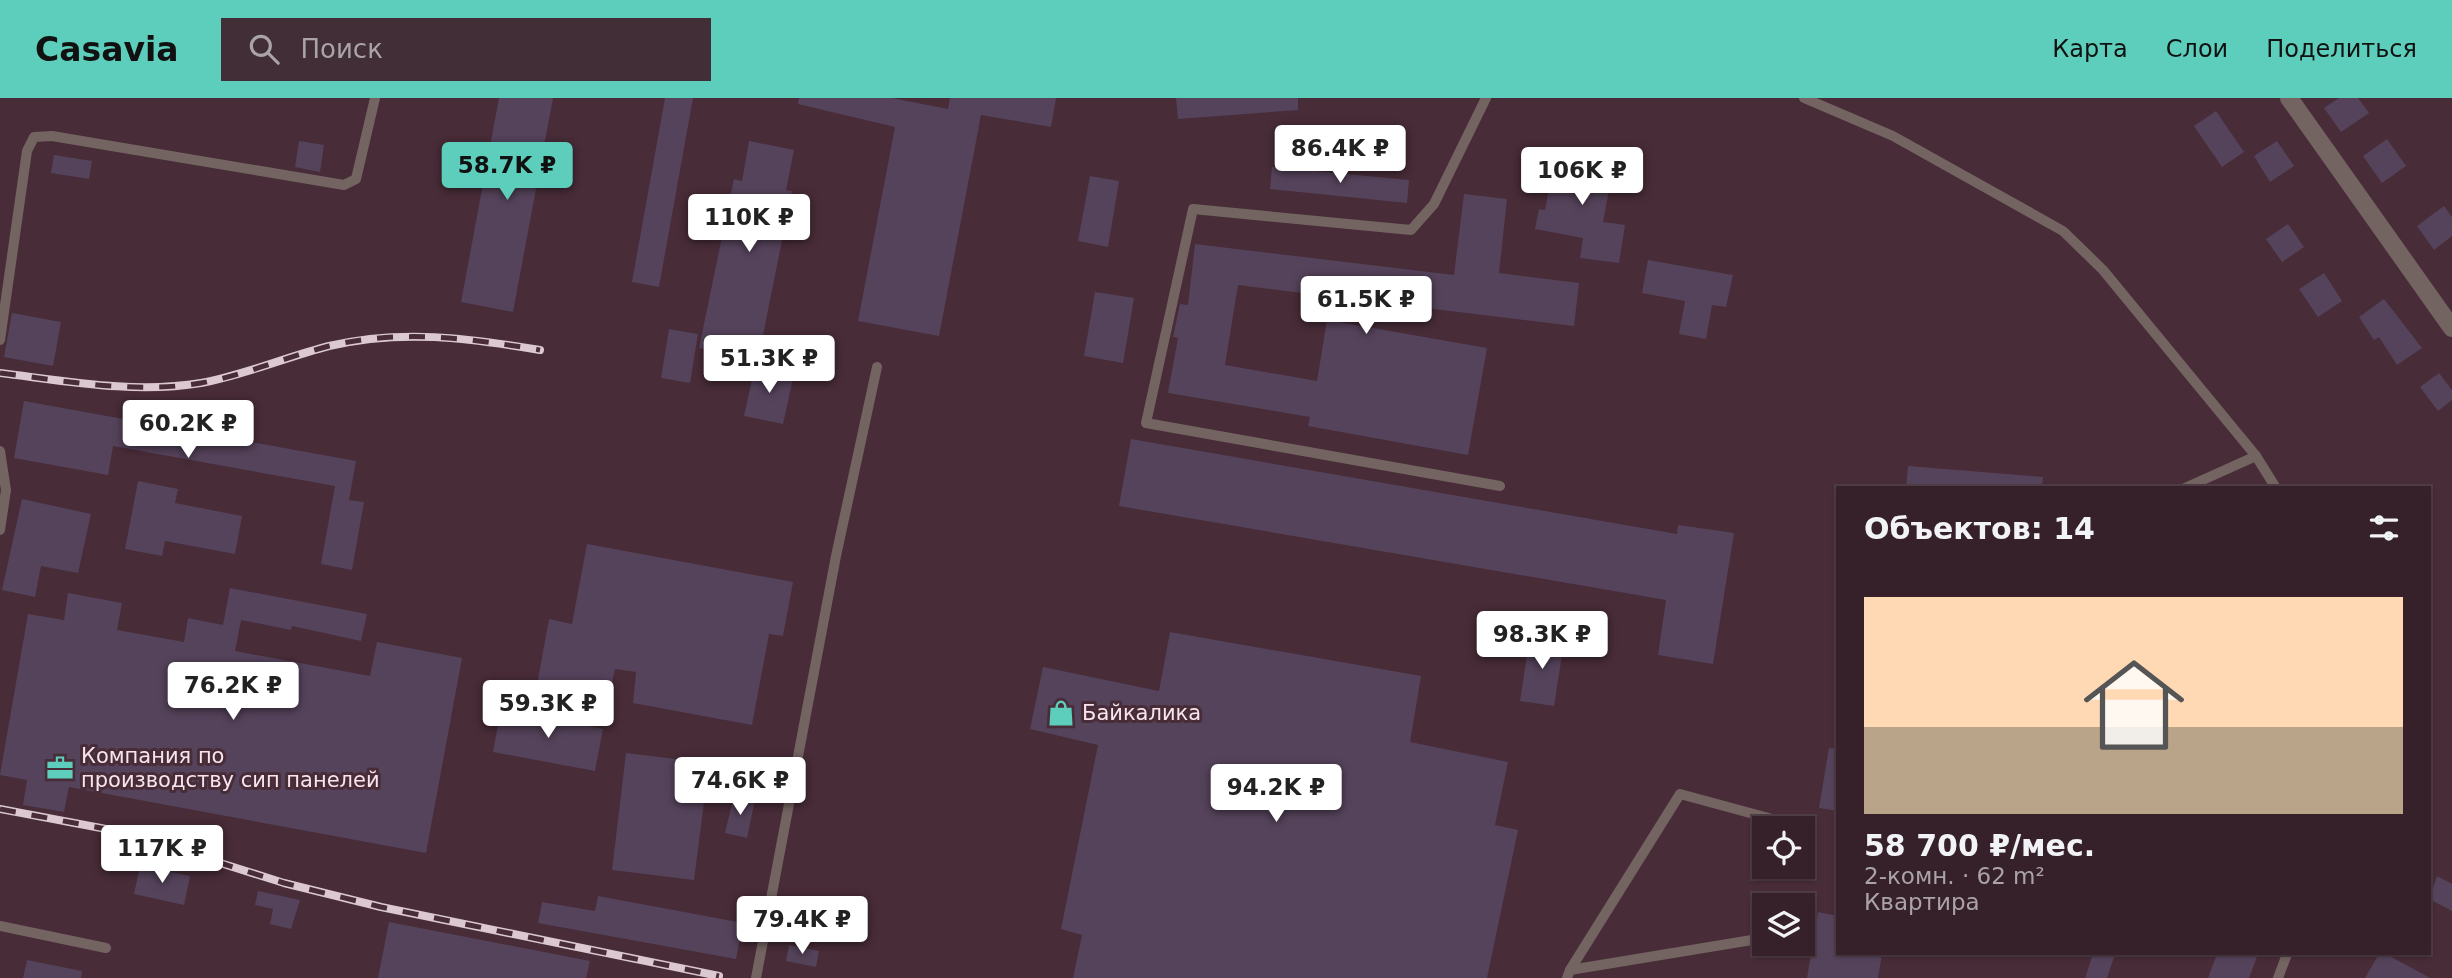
<!DOCTYPE html>
<html lang="ru">
<head>
<meta charset="utf-8">
<style>
  body { margin:0; font-family:"DejaVu Sans",sans-serif; background:#412e36; color:#f1f3f6; height:100vh; display:flex; flex-direction:column; font-size:26px; white-space:nowrap }
  * { box-sizing:border-box; margin:0 }
  p { font-size:23px; color:#aaa3a8 }
  .icon { flex:none; width:38px; height:38px; fill:none; stroke:currentColor; stroke-width:2; stroke-linecap:round; stroke-linejoin:round }
  .map { position:relative; flex:1; overflow:hidden }
  .sheet { position:absolute; left:1836px; top:388px; width:595px; height:469px; display:flex; flex-direction:column; background:#36212a; border-radius:0px; box-shadow:0 2px 5px #0004,0 0 0 2px #503e47 }
  .sheet>* { flex:none }
  .fabs { position:absolute; left:1752px; top:718px; display:grid; gap:14px }
  .fabs a { display:grid; place-items:center; width:63px; height:63px; border-radius:0px; background:#36212a; box-shadow:0 2px 5px #0004,0 0 0 2px #503e47; font-size:35px }
  .price { position:absolute; translate:-50% -60px; padding:0 16px; border-radius:7px; background:#fff; color:#222; font-size:23px; line-height:46px; filter:drop-shadow(0 2px 4px #0008) }
  .price::after { content:''; position:absolute; left:50%; top:42px; width:21px; height:16px; margin-left:-10px; background:inherit; clip-path:polygon(0 0,100% 0,50% 100%) }
  .price.current { background:#5ccebb; color:#111 }
  ul { padding:0; list-style:none }
  li { display:grid; align-content:center; gap:14px; height:371px; padding:0 28px }
  li span { display:grid; place-items:center; height:217px; border-radius:0px; color:#555 }
  li>.icon { margin-inline-start:auto }
  span .icon { width:126px; height:126px; fill:#fffc; stroke-width:1 }
  li b { font-size:30px }
  h2 { display:flex; justify-content:space-between; align-items:center; height:84px; padding:0 28px; font-size:30px }
  header { display:flex; align-items:center; gap:42px; box-sizing:border-box; height:98px; padding:0 35px; background:#5ccebb; color:#111 }
  header strong { font-size:33px }
  nav { display:flex; gap:38px; margin-inline-start:auto; font-size:24px }
  .search { width:490px; height:63px; background:#412e36; display:flex; align-items:center; gap:18px; box-sizing:border-box; padding:0 24px; border-radius:0px; color:#aaa3a8; font-size:26px }
  .map>svg:first-child { display:block }
  .building { fill:#55435b }
  .lines { fill:none; stroke-linecap:round; stroke-linejoin:round }
  .lane { stroke:#736462; stroke-width:10 }
  .street { stroke:#736462; stroke-width:18 }
  .rail-casing { stroke:#dcc8d0; stroke-width:8 }
  .rail { stroke:#482c38; stroke-width:5; stroke-dasharray:16; stroke-linecap:butt }
  .labels { text-anchor:middle; stroke-width:6; stroke-linejoin:round; paint-order:stroke }
  .poi-label { font-size:21px; fill:#f7e4ec; stroke:#482c38; text-anchor:start }
</style>
</head>
<body>
<header>
<strong>Casavia</strong>
<div class="search"><svg class="icon" aria-label="search" viewBox="0 0 24 24"><circle cx="10" cy="10" r="6"/><path d="M15 15l6 6"/></svg>Поиск</div>
<nav><a>Карта</a><a>Слои</a><a>Поделиться</a></nav>
</header>
<div class="map">
<svg width="2452" height="880" viewBox="0 0 2452 880">
  <rect width="100%" height="100%" fill="#482c38"/>
  <g class="building">
    <polygon points="499,0 553,0 513,214 461,204"/>
    <polygon points="665,0 693,0 659,189 632,184"/>
    <polygon points="799,0 892,0 948,11 950,0 1056,0 1051,29 981,17 939,238 858,223 895,29 798,6"/>
    <polygon points="1176,0 1298,0 1298,12 1178,21"/>
    <polygon points="2339,0 2358,0 2369,15 2341,34 2324,10"/>
    <polygon points="2216,13 2244,54 2222,69 2194,28"/>
    <polygon points="2387,41 2406,68 2382,85 2363,58"/>
    <polygon points="299,43 324,47 320,74 295,69"/>
    <polygon points="749,43 794,52 786,92 792,93 758,262 699,250 734,81 742,83"/>
    <polygon points="2277,43 2294,68 2270,84 2254,58"/>
    <polygon points="1556,54 1614,65 1603,124 1625,127 1619,165 1580,160 1583,140 1535,131 1539,111 1545,112"/>
    <polygon points="54,57 92,63 89,81 51,75"/>
    <polygon points="1272,69 1409,82 1407,105 1270,91"/>
    <polygon points="1090,78 1119,83 1108,149 1078,143"/>
    <polygon points="1464,96 1507,101 1499,175 1579,185 1574,228 1238,187 1225,267 1317,283 1327,222 1487,250 1468,357 1308,328 1310,319 1168,295 1178,240 1173,239 1180,206 1188,207 1195,146 1454,177"/>
    <polygon points="2444,108 2452,119 2452,138 2434,152 2417,128"/>
    <polygon points="2288,126 2304,149 2282,164 2266,141"/>
    <polygon points="1648,162 1733,177 1726,209 1712,207 1706,241 1679,236 1685,203 1642,195"/>
    <polygon points="2324,175 2342,203 2318,219 2299,191"/>
    <polygon points="1095,194 1134,200 1123,265 1084,258"/>
    <polygon points="2384,201 2422,250 2397,267 2379,239 2374,242 2359,219"/>
    <polygon points="12,215 61,224 53,268 4,259"/>
    <polygon points="669,231 698,236 690,285 661,280"/>
    <polygon points="755,268 794,276 783,326 744,318"/>
    <polygon points="2439,275 2452,292 2452,302 2438,313 2420,289"/>
    <polygon points="24,303 356,363 349,402 364,404 352,472 321,466 335,388 113,348 108,377 14,360"/>
    <polygon points="1131,341 1677,436 1678,427 1734,435 1713,566 1658,557 1666,502 1119,408"/>
    <polygon points="1908,368 2043,379 2042,390 1906,390"/>
    <polygon points="138,383 178,391 175,405 242,418 235,456 165,443 162,458 125,451"/>
    <polygon points="22,401 91,416 78,475 41,468 35,499 2,492"/>
    <polygon points="587,446 793,484 783,538 769,536 752,627 633,605 636,574 615,571 609,600 537,587 549,521 572,526"/>
    <polygon points="230,490 367,516 361,543 292,528 291,532 241,522 235,553 370,578 377,544 462,560 426,755 69,689 64,714 23,707 27,682 0,677 28,516 64,522 68,495 122,505 117,532 184,544 188,520 223,527"/>
    <polygon points="1170,534 1421,578 1410,644 1508,664 1495,727 1518,732 1487,880 1073,880 1082,837 1061,831 1098,647 1030,631 1043,569 1159,593"/>
    <polygon points="1530,538 1564,544 1554,608 1520,603"/>
    <polygon points="501,611 603,631 595,673 493,654"/>
    <polygon points="1829,650 1838,651 1838,713 1819,710"/>
    <polygon points="626,655 709,665 694,782 612,772"/>
    <polygon points="734,697 755,702 747,740 725,735"/>
    <polygon points="140,768 190,778 184,807 134,796"/>
    <polygon points="2437,778 2452,786 2452,813 2429,801"/>
    <polygon points="258,793 300,802 291,831 270,826 273,811 255,807"/>
    <polygon points="598,798 743,825 736,861 538,825 542,804 595,813"/>
    <polygon points="1818,814 1838,818 1838,856 1882,856 1878,880 1807,880"/>
    <polygon points="389,824 590,863 586,880 378,880"/>
    <polygon points="789,847 819,853 816,869 786,863"/>
    <polygon points="2093,856 2115,856 2107,880 2085,880"/>
    <polygon points="2217,856 2258,856 2249,880 2208,880"/>
    <polygon points="2379,856 2386,856 2430,880 2365,880"/>
    <polygon points="27,862 82,873 81,880 23,880"/>
  </g>
  <g class="lines">
    <g class="lane">
      <polyline points="1486,0 1434,106 1411,132 1193,111 1146,325 1500,388"/>
      <polyline points="1804,0 1893,38 2063,133 2103,172 2256,358 2276,390"/>
      <polyline points="0,242 27,53 34,39 52,38 344,87 356,81 375,0"/>
      <polyline points="0,353 6,392 0,432"/>
      <polyline points="2185,390 2256,358"/>
      <polyline points="0,828 106,850"/>
      <polyline points="1570,872 1680,696 1787,725"/>
      <polyline points="756,880 836,458 877,269"/>
      <polyline points="1567,880 1570,872 1764,840"/>
      <polyline points="2278,880 2287,856"/>
    </g>
    <polyline class="street" points="2289,0 2452,230"/>
    <g class="rail-casing">
      <g id="rail">
        <path d="M0 275C66 283 135 296 201 285 245 277 286 259 329 248 401 231 468 240 540 252"/>
        <polyline points="0,711 122,734 284,785 381,809 719,878"/>
      </g>
    </g>
    <use href="#rail" class="rail"/>
  </g>
  <defs>
    <g id="shop-bare" transform="scale(2.1)"><path d="M-5-2.5h2.3a2.7 3.5 0 0 1 5.4 0H5L5.5 6h-11ZM-1.5-2.5h3a1.5 2.3 0 0 0-3 0Z" fill="#5ccebb" stroke="#482c38" stroke-width="2.5" paint-order="stroke"/></g>
    <g id="office-bare" transform="scale(2.1)"><path d="M-6-3h4V-5.5h4V-3h4V5H-6ZM-1-4.5V-3h2v-1.5ZM-6 0V1H6V0Z" fill="#5ccebb" stroke="#482c38" stroke-width="2.5" paint-order="stroke"/></g>
  </defs>
  <g fill-rule="evenodd">
    <use href="#shop-bare" x="1061" y="615"/>
    <use href="#office-bare" x="60" y="670"/>
  </g>
  <g class="labels">
    <g class="poi-label">
      <text x="1082" y="622">Байкалика</text>
      <text x="81" y="665">Компания по<tspan x="81" dy="24">производству сип панелей</tspan></text>
    </g>
  </g>
</svg>
<div class="fabs">
<a><svg class="icon" aria-label="locate" viewBox="0 0 24 24"><circle cx="12" cy="12" r="6"/><path d="M12 2v4M12 18v4M2 12h4M18 12h4"/></svg></a>
<a><svg class="icon" aria-label="layers" viewBox="0 0 24 24"><path d="M12 4l9 5-9 5-9-5zM3 14l9 5 9-5"/></svg></a>
</div>
<b class="price" style="left:1340px;top:87px">86.4K ₽</b>
<b class="price current" style="left:507px;top:104px">58.7K ₽</b>
<b class="price" style="left:1582px;top:109px">106K ₽</b>
<b class="price" style="left:749px;top:156px">110K ₽</b>
<b class="price" style="left:1366px;top:238px">61.5K ₽</b>
<b class="price" style="left:769px;top:297px">51.3K ₽</b>
<b class="price" style="left:188px;top:362px">60.2K ₽</b>
<b class="price" style="left:1542px;top:573px">98.3K ₽</b>
<b class="price" style="left:233px;top:624px">76.2K ₽</b>
<b class="price" style="left:548px;top:642px">59.3K ₽</b>
<b class="price" style="left:740px;top:719px">74.6K ₽</b>
<b class="price" style="left:1276px;top:726px">94.2K ₽</b>
<b class="price" style="left:162px;top:787px">117K ₽</b>
<b class="price" style="left:802px;top:858px">79.4K ₽</b>
<section class="sheet">
<h2>Объектов: 14<svg class="icon" aria-label="filters" viewBox="0 0 24 24"><path d="M4 7h16M4 17h16"/><circle cx="9" cy="7" r="2"/><circle cx="15" cy="17" r="2"/></svg></h2>
<ul>
<li><span style="background:linear-gradient(#ffd9b3 60%,#b9a48a 0)"><svg class="icon" aria-label="home" viewBox="0 0 24 24"><path d="M3 11l9-7 9 7M6 9v11h12V9"/></svg></span><div><b>58 700 ₽/мес.</b><p>2-комн. · 62 m²</p><p>Квартира</p></div></li>
</ul>
</section>
</div>
</body>
</html>
